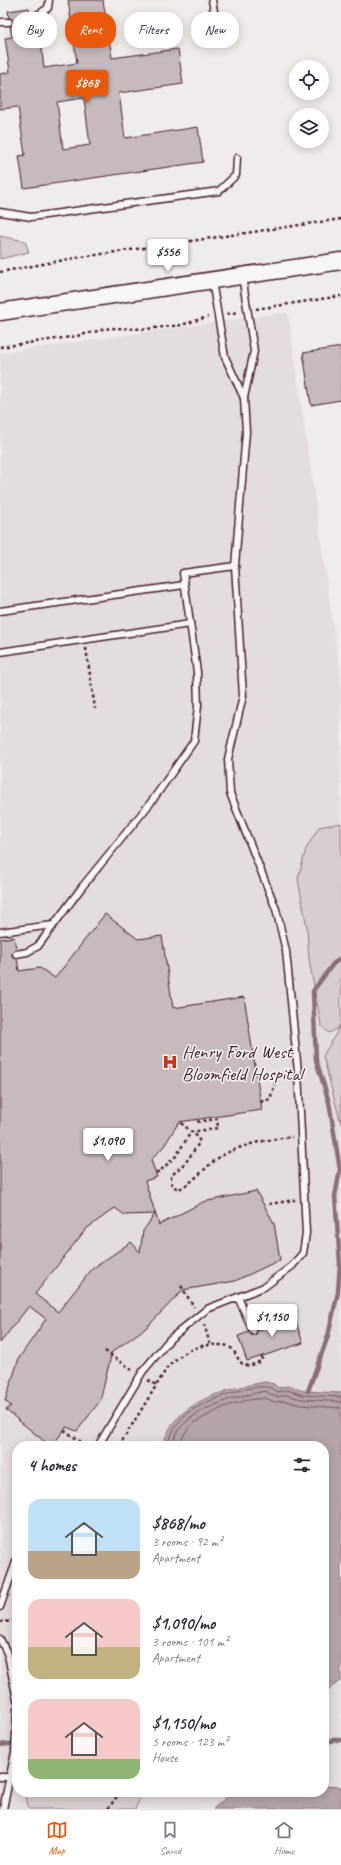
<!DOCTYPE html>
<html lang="en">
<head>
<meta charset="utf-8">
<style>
  body { margin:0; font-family:Caveat,sans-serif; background:#f7f7f7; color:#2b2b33; height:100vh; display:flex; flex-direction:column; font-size:15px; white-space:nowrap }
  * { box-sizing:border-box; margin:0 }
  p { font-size:13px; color:#7c7c81 }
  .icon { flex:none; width:22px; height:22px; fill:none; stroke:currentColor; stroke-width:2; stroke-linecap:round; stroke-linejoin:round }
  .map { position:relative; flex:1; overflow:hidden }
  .drawer { position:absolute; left:12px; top:1441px; width:317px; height:356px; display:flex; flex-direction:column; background:#fff; border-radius:16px; box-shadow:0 2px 10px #0003 }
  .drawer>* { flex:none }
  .top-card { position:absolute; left:12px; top:12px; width:317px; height:36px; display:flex; gap:8px }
  .controls { position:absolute; left:289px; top:60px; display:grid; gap:8px }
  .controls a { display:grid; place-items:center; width:40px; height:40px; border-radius:50%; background:#fff; box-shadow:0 2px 10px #0003; font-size:20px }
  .price { position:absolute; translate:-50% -34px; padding:0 9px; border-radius:4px; background:#fff; color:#222; font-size:13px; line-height:26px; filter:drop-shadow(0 1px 2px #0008) }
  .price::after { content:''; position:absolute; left:50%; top:24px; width:12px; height:9px; margin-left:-6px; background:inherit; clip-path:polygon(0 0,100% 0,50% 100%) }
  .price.selected { background:#ea580c; color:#fff }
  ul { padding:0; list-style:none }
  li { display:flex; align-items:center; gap:12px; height:100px; padding:0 16px }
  li span { display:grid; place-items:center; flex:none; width:112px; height:80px; border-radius:12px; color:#555 }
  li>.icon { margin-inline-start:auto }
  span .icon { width:48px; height:48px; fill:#fffc; stroke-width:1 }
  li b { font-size:17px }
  h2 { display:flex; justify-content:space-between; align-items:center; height:48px; padding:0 16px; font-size:17px }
  .chip { padding:0 14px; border-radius:16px; background:#fff; box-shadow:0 2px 10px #0003; font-size:14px; line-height:36px }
  .chip.selected { background:#ea580c; color:#fff }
  .dock { display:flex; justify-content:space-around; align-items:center; height:56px; border-top:1px solid #e1e1e2; background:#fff; font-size:11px; color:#7c7c81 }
  .dock a { display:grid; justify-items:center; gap:2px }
  .dock .selected { color:#ea580c }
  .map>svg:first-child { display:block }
  .built { fill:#e3dedc; fill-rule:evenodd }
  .green { fill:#d7cfce; stroke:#90777c }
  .water { fill:#b4a4a5; stroke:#8a6f74 }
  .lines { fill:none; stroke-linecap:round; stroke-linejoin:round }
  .shore { stroke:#74545c; stroke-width:1 }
  .stream { stroke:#8a6f74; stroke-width:4.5 }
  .building { fill:#c6babb; stroke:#4a1f2b; fill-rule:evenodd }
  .lane-casing { stroke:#4a1f2b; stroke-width:9 }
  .secondary-casing { stroke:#4a1f2b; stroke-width:19 }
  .path { stroke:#4a1f2b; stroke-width:2.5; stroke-dasharray:3 3; stroke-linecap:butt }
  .lane { stroke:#f6f6f2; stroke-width:6 }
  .secondary { stroke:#f6f6f2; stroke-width:16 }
  .labels { text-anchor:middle; stroke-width:3; stroke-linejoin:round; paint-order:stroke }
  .poi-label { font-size:19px; fill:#4a1f2b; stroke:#f6f6f2; text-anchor:start }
</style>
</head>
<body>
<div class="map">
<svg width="341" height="1809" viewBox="0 0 341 1809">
  <rect width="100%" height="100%" fill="#efedea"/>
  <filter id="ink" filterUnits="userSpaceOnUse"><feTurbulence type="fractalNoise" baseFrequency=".025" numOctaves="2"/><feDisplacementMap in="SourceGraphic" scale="8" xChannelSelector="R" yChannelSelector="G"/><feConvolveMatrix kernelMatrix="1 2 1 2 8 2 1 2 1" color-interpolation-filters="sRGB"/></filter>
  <g filter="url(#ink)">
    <path class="built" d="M288 312 341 678V1809H0V353ZM17 1446H324V1792H17Z"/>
    <g class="green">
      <polygon points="0,236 25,241 29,252 0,259"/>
      <polygon points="341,823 341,1023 337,1029 329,1033 321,1025 309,959 307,928 298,879 306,849 319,827"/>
      <polygon points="341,1025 341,1124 323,1056"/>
      <polygon points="25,1792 143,1792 135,1809 29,1809"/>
    </g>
    <g class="water">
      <path d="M265 1382 274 1384 278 1388 287 1386 304 1391 341 1393V1680L324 1693V1446H160C166 1439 168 1429 174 1422 196 1396 232 1388 265 1382Z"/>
      <polygon points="324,1786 341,1787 341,1809 213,1809 229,1795 252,1792 324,1792"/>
    </g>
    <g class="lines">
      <g class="shore">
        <path d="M165 1446C172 1435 176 1423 185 1415 201 1402 246 1385 266 1387 271 1387 273 1390 277 1392L287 1390 303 1395 341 1397"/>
        <polyline points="171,1446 179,1429 189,1419 205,1409 233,1398 265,1391 276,1397 286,1395 302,1399 341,1402"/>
        <polyline points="178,1446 185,1433 193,1423 226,1406 248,1400 265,1398 275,1402 286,1401 301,1405 341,1408"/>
      </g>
      <g class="stream">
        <polyline points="308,1391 328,1336 338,1292 340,1263 335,1196 340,1170 329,1102 316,1060 313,991 333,964 341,958"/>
        <polyline points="324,1744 333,1740 341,1740"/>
        <polyline points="0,1745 17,1743"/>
      </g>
    </g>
    <g class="building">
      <path d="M68 0H103L112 58 178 49 183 84 119 93 125 138 198 127 203 162 24 188 19 156 25 155 18 107 0 109V74L10 72 5 38 12 37 10 26 13 22 9 18 8 11 29 8 30 14 27 20 31 23 33 36 40 35 44 68 77 63ZM84 98 90 145 63 149 57 102Z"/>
      <polygon points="341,347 341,400 311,405 303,353"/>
      <path d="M105 914 138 939 162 936 173 1008 244 997 262 1110 179 1122 164 1146 151 1160 157 1177 145 1181 159 1225 203 1202 256 1191 274 1223 280 1260 235 1281 183 1290 147 1327 112 1352 100 1401 77 1431 66 1427 52 1446H50L6 1410 11 1406 5 1401 19 1358 46 1319 29 1306 0 1343V939L14 937 16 949 13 951 12 954 13 957 17 958 19 971 40 968 55 978ZM115 1208 125 1215 155 1214 143 1231 140 1252 131 1242 92 1269 58 1312 35 1294 86 1229Z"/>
      <polygon points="292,1310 303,1343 247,1361 238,1336 249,1332 252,1335 255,1335 257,1330 277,1324 278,1319 273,1316"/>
    </g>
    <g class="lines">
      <g class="lane-casing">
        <g id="lane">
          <polyline points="212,0 215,17"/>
          <polyline points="31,19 48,8 49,0"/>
          <polyline points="0,22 9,22"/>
          <polyline points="0,212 31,217 219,191 236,175 237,158"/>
          <polyline points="242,276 254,351 244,398"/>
          <polyline points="0,611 184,585"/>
          <polyline points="0,652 190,624"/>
          <polyline points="0,932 53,925"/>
          <polyline points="16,954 27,952 38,946 82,887 152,801 194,741 198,706 197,672 183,573 235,566"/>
          <polyline points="238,1297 253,1331"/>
          <polyline points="248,1318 261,1322 274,1321"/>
          <polyline points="98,1446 143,1371 170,1339 207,1309 264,1287 292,1266 303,1253 306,1233 298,1072 286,951 276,909 230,793 228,759 243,696 235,566 246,432 244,398 225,357 212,281"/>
          <polyline points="0,1607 17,1559"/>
          <polyline points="0,1639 8,1655 17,1700"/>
          <polyline points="0,1777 10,1777"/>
          <polyline points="3,1809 15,1752 17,1709"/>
        </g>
      </g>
      <g class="secondary-casing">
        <polyline id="secondary" points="0,312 341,261"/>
      </g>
      <g class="path">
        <polyline points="0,272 75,258 341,219"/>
        <polyline points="256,309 341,296"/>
        <polyline points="227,314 238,312"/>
        <polyline points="0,347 77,336 110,328 146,329 181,325 208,317"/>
        <polyline points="86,648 95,709"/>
        <polyline points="261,1102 270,1099 277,1078 289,1074"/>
        <path d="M181 1123 199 1138V1143L186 1162 171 1176V1182L174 1187 179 1189C196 1181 207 1164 223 1155 243 1144 269 1139 292 1137"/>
        <polyline points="156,1172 159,1172 176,1156 191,1132 218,1128 217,1119 196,1122 196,1120"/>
        <polyline points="269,1204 295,1200"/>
        <polyline points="181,1286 194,1307"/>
        <polyline points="204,1324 210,1344"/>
        <polyline points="105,1351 132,1370"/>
        <polyline points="148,1380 156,1385"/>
        <polyline points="64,1430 87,1446"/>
        <path d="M119 1446 167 1368C181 1353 198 1343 219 1345 224 1345 227 1345 231 1348 237 1353 238 1363 245 1365 250 1367 257 1363 262 1360V1356"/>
        <polyline points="0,1622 17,1621"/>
        <polyline points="108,1809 120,1792"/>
      </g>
      <use href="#lane" class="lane"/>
      <use href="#secondary" class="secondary"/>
    </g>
  </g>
  <defs>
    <g id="hospital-bare" transform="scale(1.2)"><path d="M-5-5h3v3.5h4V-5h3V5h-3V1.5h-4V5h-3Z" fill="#c8321e" stroke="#f6f6f2" stroke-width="2.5" paint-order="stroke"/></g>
  </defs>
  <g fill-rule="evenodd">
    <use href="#hospital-bare" x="170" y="1062"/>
  </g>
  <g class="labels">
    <g class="poi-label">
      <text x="182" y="1058">Henry Ford West<tspan x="182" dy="22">Bloomfield Hospital</tspan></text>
    </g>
  </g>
</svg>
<div class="controls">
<a><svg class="icon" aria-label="locate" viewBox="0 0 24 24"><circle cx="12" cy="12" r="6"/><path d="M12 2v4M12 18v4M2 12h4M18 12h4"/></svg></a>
<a><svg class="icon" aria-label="layers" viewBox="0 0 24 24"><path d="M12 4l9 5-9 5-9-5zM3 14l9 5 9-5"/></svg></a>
</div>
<b class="price selected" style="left:87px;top:104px">$868</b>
<b class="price" style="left:168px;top:273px">$556</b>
<b class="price" style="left:108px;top:1162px">$1,090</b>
<b class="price" style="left:272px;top:1338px">$1,150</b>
<div class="top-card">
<a class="chip">Buy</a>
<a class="chip selected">Rent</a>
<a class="chip">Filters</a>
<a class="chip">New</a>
</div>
<section class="drawer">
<h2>4 homes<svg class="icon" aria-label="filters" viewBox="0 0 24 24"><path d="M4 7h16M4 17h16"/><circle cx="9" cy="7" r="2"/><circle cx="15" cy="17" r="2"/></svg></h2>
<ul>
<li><span style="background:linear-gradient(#bfe0f5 65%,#b9a48a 0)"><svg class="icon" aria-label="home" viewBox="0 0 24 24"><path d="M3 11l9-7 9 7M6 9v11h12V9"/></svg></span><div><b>$868/mo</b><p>3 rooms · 92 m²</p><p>Apartment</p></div></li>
<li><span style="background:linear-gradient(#f6c9c9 60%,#c2b280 0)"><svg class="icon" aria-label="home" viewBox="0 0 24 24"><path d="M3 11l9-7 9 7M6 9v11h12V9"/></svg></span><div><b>$1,090/mo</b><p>3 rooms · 101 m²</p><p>Apartment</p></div></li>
<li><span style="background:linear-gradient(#f6c9c9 75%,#8fb573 0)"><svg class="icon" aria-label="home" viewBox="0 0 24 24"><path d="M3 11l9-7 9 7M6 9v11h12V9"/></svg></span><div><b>$1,150/mo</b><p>5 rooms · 123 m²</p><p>House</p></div></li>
</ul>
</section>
</div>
<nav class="dock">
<a class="selected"><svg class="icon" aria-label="map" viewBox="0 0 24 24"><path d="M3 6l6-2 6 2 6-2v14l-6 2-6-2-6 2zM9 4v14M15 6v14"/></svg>Map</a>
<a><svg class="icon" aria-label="saved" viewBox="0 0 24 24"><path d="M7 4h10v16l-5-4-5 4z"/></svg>Saved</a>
<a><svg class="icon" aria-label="home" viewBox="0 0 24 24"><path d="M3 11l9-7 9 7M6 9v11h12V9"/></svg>Home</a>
</nav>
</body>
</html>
